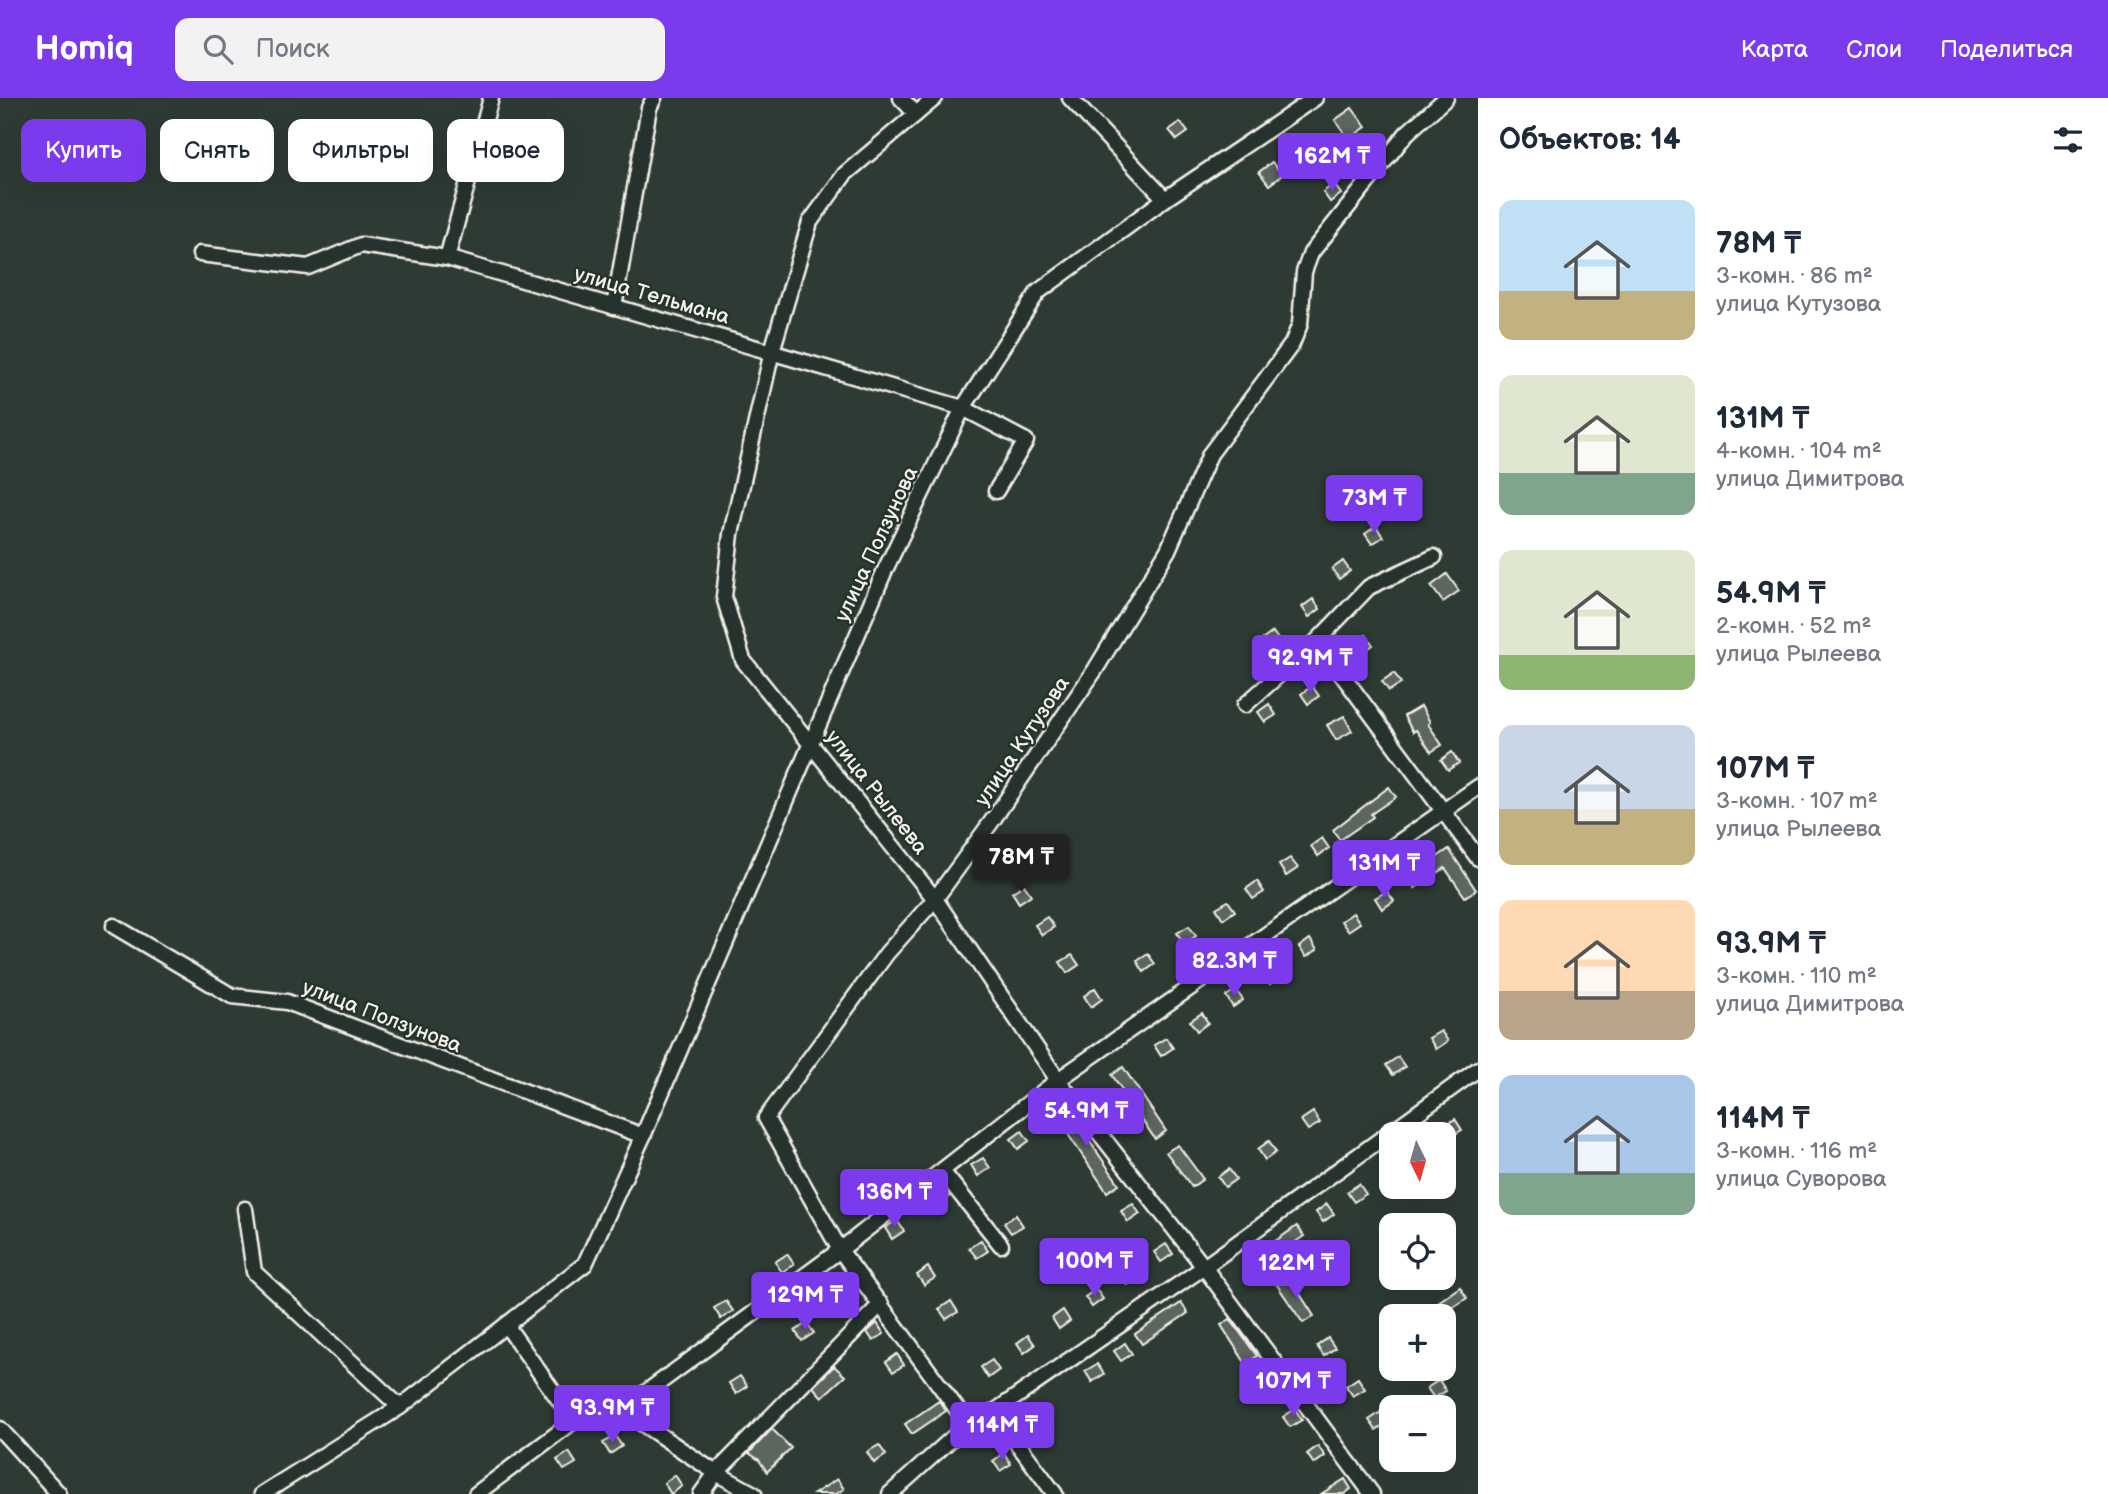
<!DOCTYPE html>
<html lang="ru">
<head>
<meta charset="utf-8">
<style>
  body { margin:0; font-family:"Balsamiq Sans",sans-serif; background:#f2f2f3; color:#1f2937; height:100vh; display:flex; flex-direction:column; font-size:26px; white-space:nowrap }
  * { box-sizing:border-box; margin:0 }
  p { font-size:23px; color:#747a83 }
  .icon { flex:none; width:38px; height:38px; fill:none; stroke:currentColor; stroke-width:2; stroke-linecap:round; stroke-linejoin:round }
  .map { position:relative; flex:1; overflow:hidden }
  .sheet { display:flex; flex-direction:column; background:#fff; width:630px }
  .sheet>* { flex:none }
  .top-card { position:absolute; left:21px; top:21px; width:665px; height:63px; display:flex; gap:14px }
  .needle { width:46px; rotate:175deg }
  .buttons { position:absolute; left:1379px; top:1024px; display:grid; gap:14px }
  .buttons a { display:grid; place-items:center; width:77px; height:77px; border-radius:14px; background:#fff; box-shadow:0 7px 28px #0002; font-size:35px }
  .price { position:absolute; translate:-50% -60px; padding:0 16px; border-radius:7px; background:#7c3aed; color:#fff; font-size:23px; line-height:46px; filter:drop-shadow(0 2px 4px #0008) }
  .price::after { content:''; position:absolute; left:50%; top:42px; width:21px; height:16px; margin-left:-10px; background:inherit; clip-path:polygon(0 0,100% 0,50% 100%) }
  .price.current { background:#222; color:#fff }
  ul { padding:0; list-style:none }
  li { display:flex; align-items:center; gap:21px; height:175px; padding:0 21px }
  li span { display:grid; place-items:center; flex:none; width:196px; height:140px; border-radius:14px; color:#555 }
  li>.icon { margin-inline-start:auto }
  span .icon { width:84px; height:84px; fill:#fffc; stroke-width:1 }
  li b { font-size:30px }
  h2 { display:flex; justify-content:space-between; align-items:center; height:84px; padding:0 21px; font-size:30px }
  .chip { padding:0 24px; border-radius:14px; background:#fff; box-shadow:0 7px 28px #0002; font-size:24px; line-height:63px }
  .chip.current { background:#7c3aed; color:#fff }
  header { display:flex; align-items:center; gap:42px; box-sizing:border-box; height:98px; padding:0 35px; background:#7c3aed; color:#fff }
  header strong { font-size:33px }
  nav { display:flex; gap:38px; margin-inline-start:auto; font-size:24px }
  .search { width:490px; height:63px; background:#f2f2f3; display:flex; align-items:center; gap:18px; box-sizing:border-box; padding:0 24px; border-radius:14px; color:#747a83; font-size:26px }
  main { display:flex; flex:1; min-height:0 }
  .map>svg:first-child { display:block }
  .building { fill:#5c655e; stroke:#f4f1e8; stroke-width:2 }
  .lines { fill:none; stroke-linecap:round; stroke-linejoin:round }
  .minor-casing { stroke:#f4f1e8; stroke-width:19 }
  .minor { stroke:#26332d; stroke-width:14 }
  .labels { text-anchor:middle; stroke-width:5; stroke-linejoin:round; paint-order:stroke }
  .street-label { font-size:21px; fill:#f4f1e8; stroke:#26332d }
</style>
</head>
<body>
<header>
<strong>Homiq</strong>
<div class="search"><svg class="icon" aria-label="search" viewBox="0 0 24 24"><circle cx="10" cy="10" r="6"/><path d="M15 15l6 6"/></svg>Поиск</div>
<nav><a>Карта</a><a>Слои</a><a>Поделиться</a></nav>
</header>
<main>
<div class="map">
<svg width="1478" height="1396" viewBox="0 0 1478 1396">
  <rect width="100%" height="100%" fill="#2e3b34"/>
  <filter id="ink" filterUnits="userSpaceOnUse"><feTurbulence type="fractalNoise" baseFrequency=".0143" numOctaves="2"/><feDisplacementMap in="SourceGraphic" scale="14" xChannelSelector="R" yChannelSelector="G"/><feConvolveMatrix kernelMatrix="1 2 1 2 8 2 1 2 1" color-interpolation-filters="sRGB"/></filter>
  <g filter="url(#ink)">
    <g class="building">
      <polygon points="1352,10 1366,29 1349,41 1335,22"/>
      <polygon points="1180,24 1188,34 1177,42 1169,32"/>
      <polygon points="1311,40 1323,54 1310,64 1299,50"/>
      <polygon points="1360,53 1367,63 1356,71 1349,60"/>
      <polygon points="1272,64 1282,77 1269,87 1259,74"/>
      <polygon points="1334,86 1341,96 1330,104 1323,94"/>
      <polygon points="1376,428 1383,439 1372,446 1365,436"/>
      <polygon points="1343,463 1350,473 1339,481 1332,471"/>
      <polygon points="1447,476 1459,493 1443,504 1431,488"/>
      <polygon points="1313,501 1320,511 1309,519 1302,509"/>
      <polygon points="1273,534 1280,544 1269,552 1262,542"/>
      <polygon points="1366,537 1373,547 1362,555 1355,544"/>
      <polygon points="1394,575 1401,585 1389,593 1382,583"/>
      <polygon points="1312,588 1319,598 1308,606 1301,596"/>
      <polygon points="1269,606 1276,617 1265,624 1258,614"/>
      <polygon points="1421,608 1430,624 1428,626 1442,647 1431,654 1416,632 1413,634 1404,618"/>
      <polygon points="1344,618 1352,633 1336,642 1327,627"/>
      <polygon points="1452,654 1459,665 1448,672 1441,662"/>
      <polygon points="1389,689 1396,699 1371,716 1373,719 1340,742 1333,732"/>
      <polygon points="1322,740 1329,750 1318,758 1311,748"/>
      <polygon points="1449,751 1476,792 1465,799 1445,770 1415,790 1408,779"/>
      <polygon points="1290,760 1298,770 1286,778 1279,767"/>
      <polygon points="1257,783 1264,794 1253,801 1246,791"/>
      <polygon points="1024,787 1031,797 1019,805 1012,794"/>
      <polygon points="1387,793 1394,803 1382,811 1375,800"/>
      <polygon points="1228,803 1235,813 1223,821 1216,810"/>
      <polygon points="1353,815 1360,825 1348,833 1341,823"/>
      <polygon points="1047,819 1054,829 1042,837 1035,827"/>
      <polygon points="1189,828 1196,838 1184,846 1177,835"/>
      <polygon points="1310,841 1317,852 1306,859 1299,849"/>
      <polygon points="1148,856 1155,866 1144,874 1137,863"/>
      <polygon points="1072,857 1079,867 1067,875 1060,864"/>
      <polygon points="1274,868 1281,878 1270,886 1263,875"/>
      <polygon points="1095,890 1102,901 1091,909 1084,898"/>
      <polygon points="1236,892 1243,902 1233,909 1226,898"/>
      <polygon points="1202,915 1208,925 1197,933 1190,923"/>
      <polygon points="1441,933 1448,943 1436,951 1429,940"/>
      <polygon points="1166,940 1173,950 1161,958 1154,947"/>
      <polygon points="1398,959 1405,969 1393,977 1386,967"/>
      <polygon points="1123,969 1166,1033 1155,1041 1112,977"/>
      <polygon points="1064,1006 1119,1086 1107,1094 1053,1014"/>
      <polygon points="1313,1014 1320,1025 1308,1032 1301,1022"/>
      <polygon points="1455,1021 1462,1032 1450,1039 1443,1029"/>
      <polygon points="1022,1033 1029,1043 1018,1051 1011,1041"/>
      <polygon points="1269,1043 1276,1054 1265,1062 1258,1051"/>
      <polygon points="1178,1047 1203,1081 1192,1089 1166,1054"/>
      <polygon points="983,1060 990,1070 978,1078 971,1067"/>
      <polygon points="1229,1071 1236,1081 1225,1089 1218,1079"/>
      <polygon points="1359,1086 1366,1096 1354,1104 1347,1094"/>
      <polygon points="942,1088 950,1098 938,1106 931,1095"/>
      <polygon points="1133,1106 1140,1116 1128,1124 1121,1113"/>
      <polygon points="1327,1106 1334,1116 1323,1124 1316,1114"/>
      <polygon points="1016,1117 1023,1128 1011,1135 1004,1125"/>
      <polygon points="897,1122 904,1133 892,1141 885,1130"/>
      <polygon points="1297,1128 1304,1138 1265,1165 1258,1155"/>
      <polygon points="981,1142 988,1153 977,1160 969,1150"/>
      <polygon points="1166,1146 1173,1156 1161,1164 1154,1154"/>
      <polygon points="787,1156 794,1166 782,1174 775,1164"/>
      <polygon points="928,1169 935,1180 924,1187 917,1177"/>
      <polygon points="1131,1169 1138,1179 1127,1187 1120,1176"/>
      <polygon points="1289,1179 1314,1218 1303,1225 1277,1187"/>
      <polygon points="1460,1189 1467,1200 1439,1218 1418,1218"/>
      <polygon points="1096,1191 1103,1201 1092,1209 1085,1199"/>
      <polygon points="843,1195 850,1205 838,1213 831,1203"/>
      <polygon points="726,1203 733,1213 721,1221 714,1210"/>
      <polygon points="951,1203 958,1214 946,1221 939,1211"/>
      <polygon points="1181,1205 1188,1215 1142,1246 1135,1236"/>
      <polygon points="1063,1212 1070,1223 1059,1231 1052,1220"/>
      <polygon points="1230,1221 1257,1258 1246,1266 1221,1227"/>
      <polygon points="807,1225 814,1235 802,1243 795,1233"/>
      <polygon points="877,1225 884,1236 873,1243 867,1234"/>
      <polygon points="1028,1237 1035,1247 1024,1255 1017,1245"/>
      <polygon points="1328,1240 1335,1250 1324,1258 1317,1248"/>
      <polygon points="1125,1245 1132,1256 1121,1263 1114,1253"/>
      <polygon points="897,1256 904,1267 893,1274 886,1264"/>
      <polygon points="992,1262 999,1272 988,1280 981,1269"/>
      <polygon points="1097,1266 1104,1276 1092,1284 1085,1273"/>
      <polygon points="834,1268 845,1278 822,1299 813,1289"/>
      <polygon points="740,1278 747,1288 736,1296 729,1285"/>
      <polygon points="1271,1280 1278,1291 1267,1298 1260,1288"/>
      <polygon points="1358,1280 1365,1291 1353,1298 1346,1288"/>
      <polygon points="1439,1282 1446,1293 1434,1300 1427,1290"/>
      <polygon points="939,1303 946,1313 912,1336 905,1326"/>
      <polygon points="1295,1311 1302,1322 1290,1329 1283,1319"/>
      <polygon points="1381,1314 1388,1325 1376,1332 1369,1322"/>
      <polygon points="772,1331 791,1350 767,1374 759,1362 749,1355"/>
      <polygon points="615,1338 622,1348 610,1356 603,1345"/>
      <polygon points="879,1347 886,1357 874,1365 867,1354"/>
      <polygon points="1318,1348 1325,1358 1314,1366 1307,1356"/>
      <polygon points="569,1354 576,1365 564,1372 557,1362"/>
      <polygon points="1004,1355 1011,1366 1000,1373 993,1363"/>
      <polygon points="675,1377 682,1388 671,1396 664,1385"/>
      <polygon points="837,1381 844,1391 836,1396 814,1396"/>
      <polygon points="1345,1381 1351,1391 1344,1396 1321,1396"/>
    </g>
    <g class="lines">
      <g class="minor-casing">
        <g id="minor">
          <polyline points="901,0 916,16"/>
          <polyline points="935,0 845,76 810,124 772,253 731,436 724,499 743,562 935,801 1058,982 1204,1169 1372,1396"/>
          <polyline points="1070,0 1165,101"/>
          <polyline points="200,156 308,169 361,147 447,160 963,310 1026,343 996,393"/>
          <polyline points="447,160 491,0"/>
          <polyline points="614,209 649,10 654,0"/>
          <polyline points="1317,543 1478,760"/>
          <polyline points="1245,607 1317,543 1369,489 1434,459"/>
          <polyline points="114,828 232,898 287,904 643,1038"/>
          <polyline points="942,1073 1001,1147"/>
          <polyline points="245,1111 254,1174 400,1309"/>
          <polyline points="506,1227 574,1323"/>
          <polyline points="622,1312 716,1375 881,1206"/>
          <polyline points="994,1314 1055,1396"/>
          <polyline points="968,1326 840,1152 766,1020 887,855 935,801 992,723 1095,572 1168,452 1210,356 1292,246 1300,226 1304,174 1311,155 1407,35 1446,0"/>
          <polyline points="0,1331 59,1396"/>
          <polyline points="262,1396 400,1309 585,1166 643,1038 885,472 963,310 1038,194 1165,101 1315,0"/>
          <polyline points="476,1396 574,1323 622,1312 840,1152 1058,982 1478,689"/>
          <polyline points="701,1396 716,1375 754,1396"/>
          <polyline points="890,1396 968,1326 994,1314 1204,1169 1478,971"/>
        </g>
      </g>
      <use href="#minor" class="minor"/>
    </g>
  </g>
  <g class="labels">
    <g class="street-label">
      <text transform="translate(652 197) rotate(16)" y="7">улица Тельмана</text>
      <text transform="translate(876 446) rotate(-65)" y="7">улица Ползунова</text>
      <text transform="translate(1022 643) rotate(-56)" y="7">улица Кутузова</text>
      <text transform="translate(877 694) rotate(52)" y="7">улица Рылеева</text>
      <text transform="translate(382 918) rotate(21)" y="7">улица Ползунова</text>
    </g>
  </g>
</svg>
<div class="buttons">
<a><svg class="needle" viewBox="-14 -14 28 28"><path d="M0-13l5 13h-10z" fill="#e53935"/><path d="M0 13l5-13h-10z" fill="#747a83"/></svg></a>
<a><svg class="icon" aria-label="locate" viewBox="0 0 24 24"><circle cx="12" cy="12" r="6"/><path d="M12 2v4M12 18v4M2 12h4M18 12h4"/></svg></a>
<a>+</a>
<a>−</a>
</div>
<b class="price" style="left:1332px;top:95px">162M ₸</b>
<b class="price" style="left:1374px;top:437px">73M ₸</b>
<b class="price" style="left:1310px;top:597px">92.9M ₸</b>
<b class="price current" style="left:1021px;top:796px">78M ₸</b>
<b class="price" style="left:1384px;top:802px">131M ₸</b>
<b class="price" style="left:1234px;top:900px">82.3M ₸</b>
<b class="price" style="left:1086px;top:1050px">54.9M ₸</b>
<b class="price" style="left:894px;top:1131px">136M ₸</b>
<b class="price" style="left:1094px;top:1200px">100M ₸</b>
<b class="price" style="left:1296px;top:1202px">122M ₸</b>
<b class="price" style="left:805px;top:1234px">129M ₸</b>
<b class="price" style="left:1293px;top:1320px">107M ₸</b>
<b class="price" style="left:612px;top:1347px">93.9M ₸</b>
<b class="price" style="left:1002px;top:1364px">114M ₸</b>
<div class="top-card">
<a class="chip current">Купить</a>
<a class="chip">Снять</a>
<a class="chip">Фильтры</a>
<a class="chip">Новое</a>
</div>
</div>
<section class="sheet">
<h2>Объектов: 14<svg class="icon" aria-label="filters" viewBox="0 0 24 24"><path d="M4 7h16M4 17h16"/><circle cx="9" cy="7" r="2"/><circle cx="15" cy="17" r="2"/></svg></h2>
<ul>
<li><span style="background:linear-gradient(#bfe0f5 65%,#c2b280 0)"><svg class="icon" aria-label="home" viewBox="0 0 24 24"><path d="M3 11l9-7 9 7M6 9v11h12V9"/></svg></span><div><b>78M ₸</b><p>3-комн. · 86 m²</p><p>улица Кутузова</p></div></li>
<li><span style="background:linear-gradient(#dfe7d0 70%,#7fa58c 0)"><svg class="icon" aria-label="home" viewBox="0 0 24 24"><path d="M3 11l9-7 9 7M6 9v11h12V9"/></svg></span><div><b>131M ₸</b><p>4-комн. · 104 m²</p><p>улица Димитрова</p></div></li>
<li><span style="background:linear-gradient(#dfe7d0 75%,#8fb573 0)"><svg class="icon" aria-label="home" viewBox="0 0 24 24"><path d="M3 11l9-7 9 7M6 9v11h12V9"/></svg></span><div><b>54.9M ₸</b><p>2-комн. · 52 m²</p><p>улица Рылеева</p></div></li>
<li><span style="background:linear-gradient(#c9d6e8 60%,#c2b280 0)"><svg class="icon" aria-label="home" viewBox="0 0 24 24"><path d="M3 11l9-7 9 7M6 9v11h12V9"/></svg></span><div><b>107M ₸</b><p>3-комн. · 107 m²</p><p>улица Рылеева</p></div></li>
<li><span style="background:linear-gradient(#ffd9b3 65%,#b9a48a 0)"><svg class="icon" aria-label="home" viewBox="0 0 24 24"><path d="M3 11l9-7 9 7M6 9v11h12V9"/></svg></span><div><b>93.9M ₸</b><p>3-комн. · 110 m²</p><p>улица Димитрова</p></div></li>
<li><span style="background:linear-gradient(#a9c7e8 70%,#7fa58c 0)"><svg class="icon" aria-label="home" viewBox="0 0 24 24"><path d="M3 11l9-7 9 7M6 9v11h12V9"/></svg></span><div><b>114M ₸</b><p>3-комн. · 116 m²</p><p>улица Суворова</p></div></li>
</ul>
</section>
</main>
</body>
</html>
